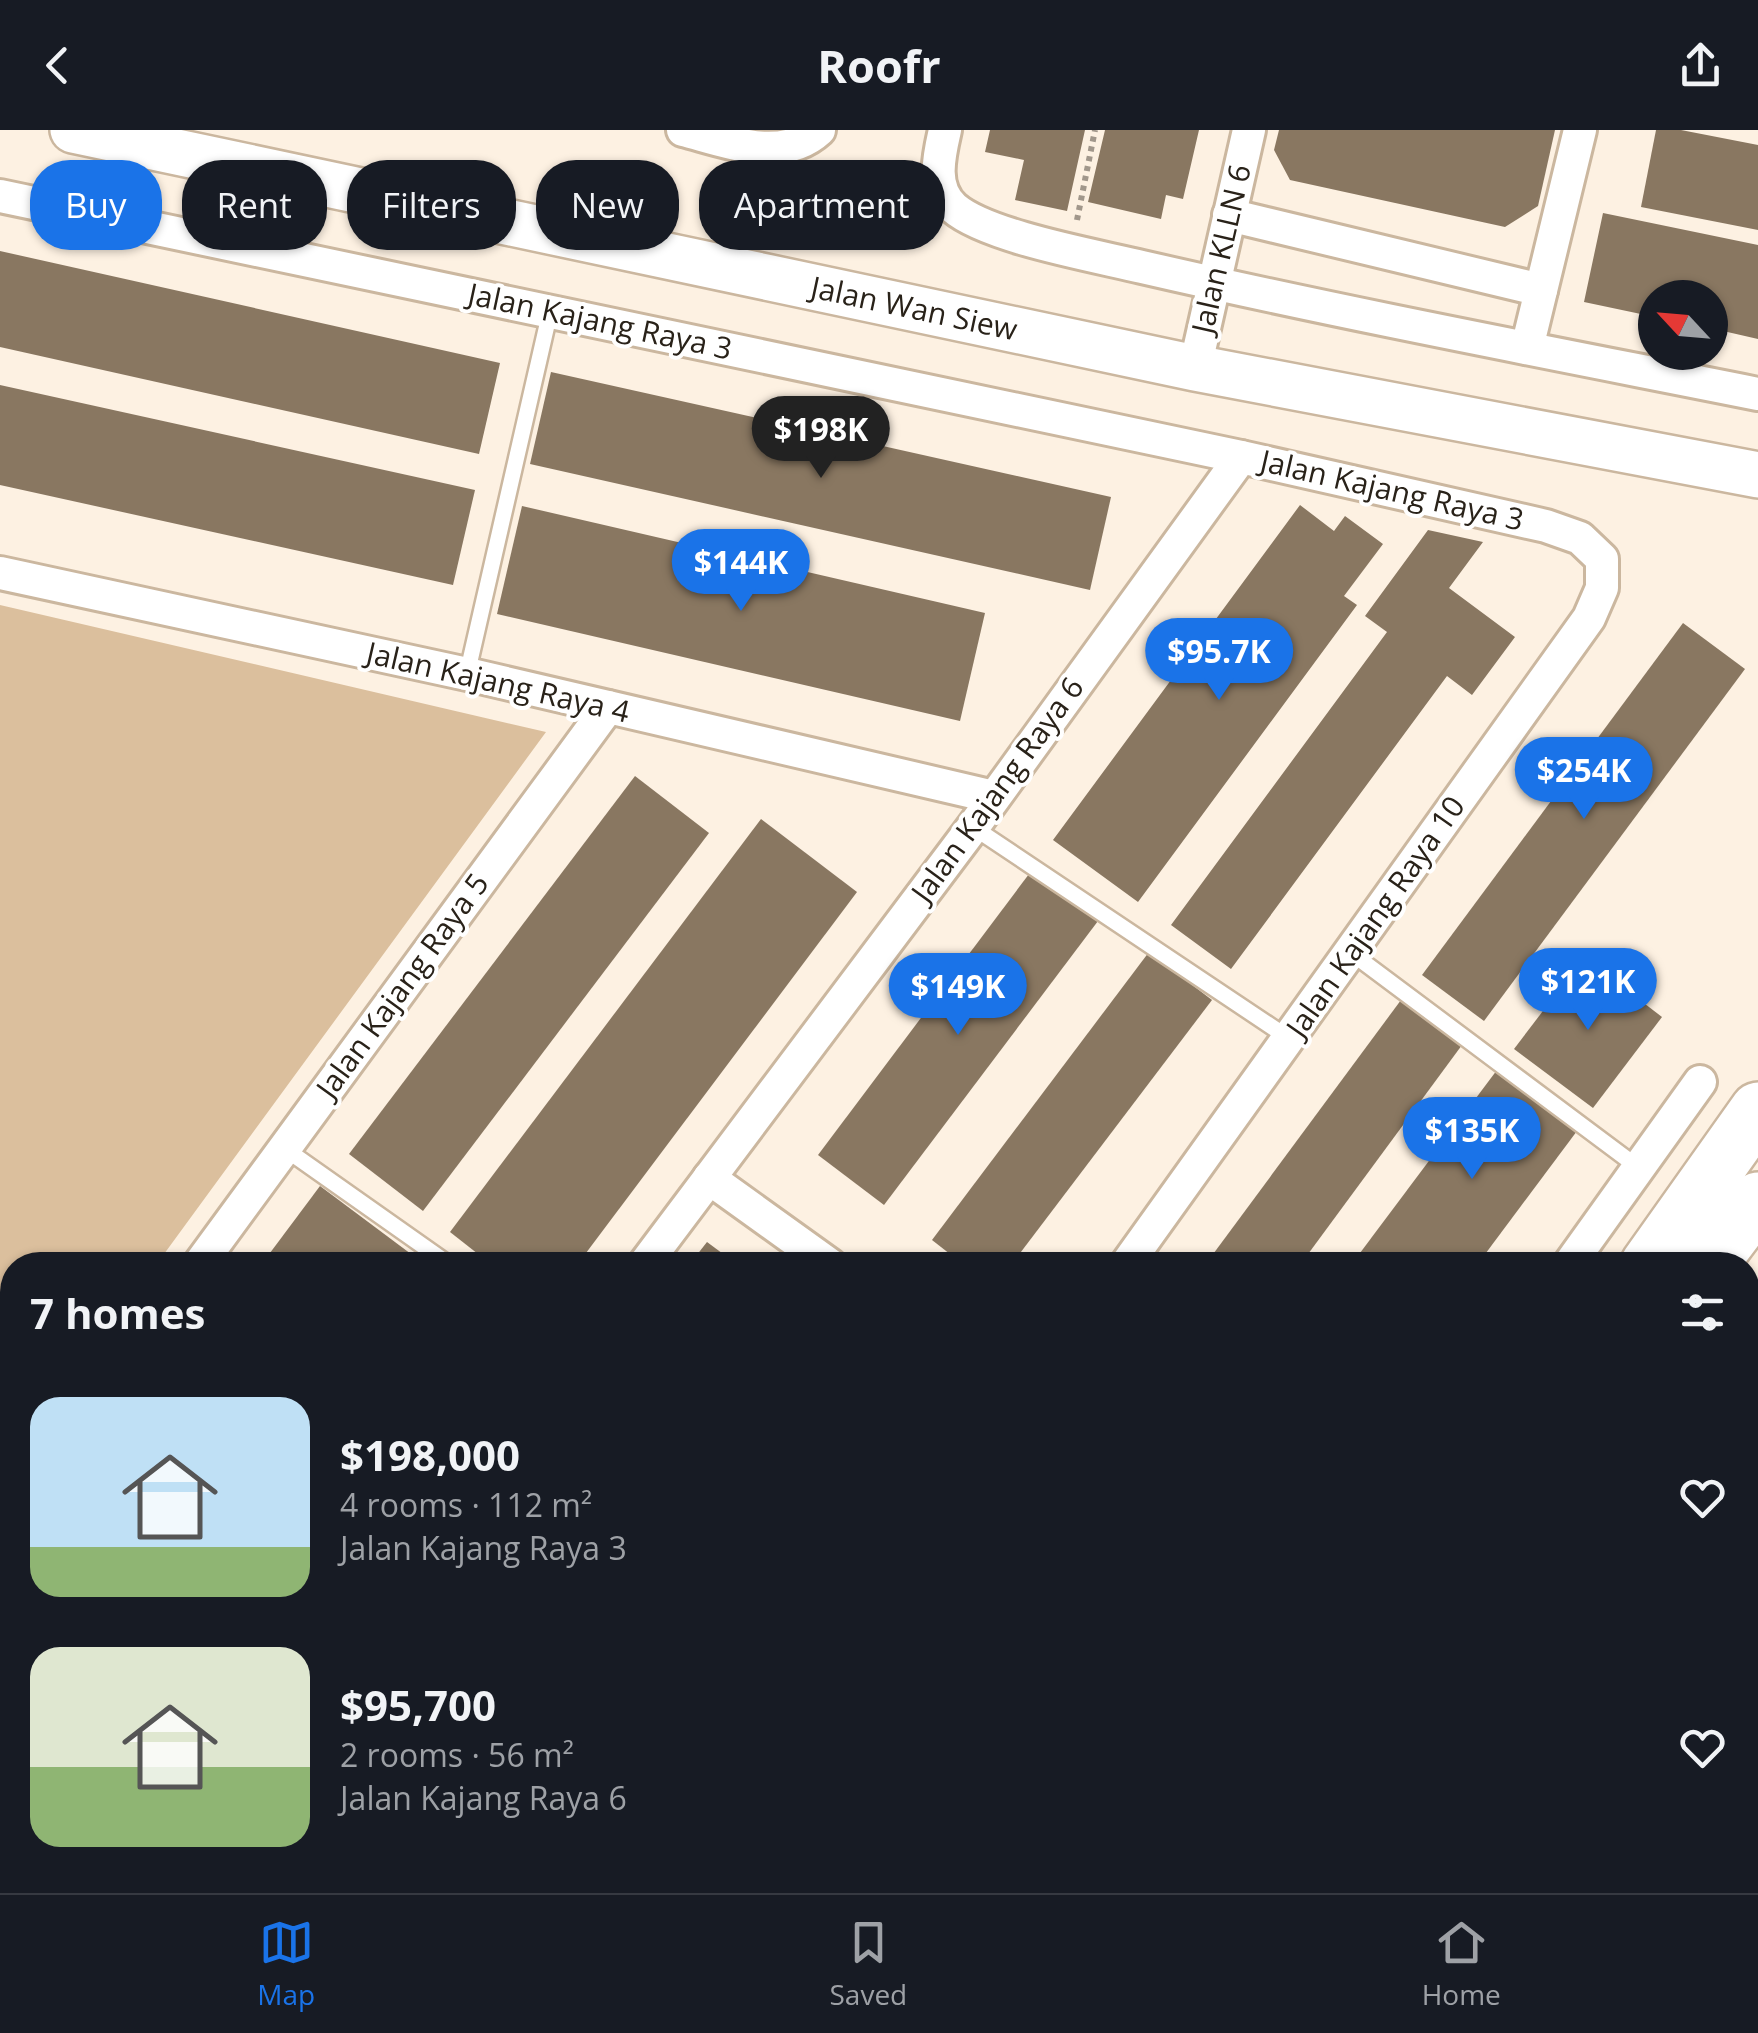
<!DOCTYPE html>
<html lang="en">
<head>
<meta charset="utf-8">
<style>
  body { margin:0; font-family:"Open Sans",sans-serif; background:#242831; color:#f1f3f6; height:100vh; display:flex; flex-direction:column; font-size:38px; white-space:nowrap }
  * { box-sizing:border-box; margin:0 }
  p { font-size:32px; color:#9ea1a6 }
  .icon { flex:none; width:55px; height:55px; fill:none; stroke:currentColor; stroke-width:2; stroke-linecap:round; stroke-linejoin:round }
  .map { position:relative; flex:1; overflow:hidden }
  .sheet { position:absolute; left:0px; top:1122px; width:1760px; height:642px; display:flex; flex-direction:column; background:#171b24; border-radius:40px 40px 0 0; box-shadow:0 2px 8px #0004 }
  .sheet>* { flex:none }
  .hud { position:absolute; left:30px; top:30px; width:1000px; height:90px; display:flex; gap:20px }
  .needle { width:65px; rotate:296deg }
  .controls { position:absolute; left:1638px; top:150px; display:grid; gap:20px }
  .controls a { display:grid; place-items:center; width:90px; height:90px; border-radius:50%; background:#171b24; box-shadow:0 2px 8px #0004; font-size:50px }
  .price { position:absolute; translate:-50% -85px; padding:0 22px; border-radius:35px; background:#1a73e8; color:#fff; font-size:32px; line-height:65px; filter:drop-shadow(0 2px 5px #0008) }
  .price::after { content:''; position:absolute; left:50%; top:60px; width:30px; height:22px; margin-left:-15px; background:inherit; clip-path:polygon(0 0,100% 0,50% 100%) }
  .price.on { background:#222; color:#fff }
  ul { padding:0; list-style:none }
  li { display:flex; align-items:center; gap:30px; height:250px; padding:0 30px }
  li span { display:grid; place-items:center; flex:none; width:280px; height:200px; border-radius:30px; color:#555 }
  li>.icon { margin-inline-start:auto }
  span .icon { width:120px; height:120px; fill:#fffc; stroke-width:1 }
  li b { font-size:42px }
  h2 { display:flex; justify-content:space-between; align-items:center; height:120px; padding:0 30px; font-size:42px }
  .pill { padding:0 35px; border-radius:40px; background:#171b24; box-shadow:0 2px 8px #0004; font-size:35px; line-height:90px }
  .pill.on { background:#1a73e8; color:#fff }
  header { display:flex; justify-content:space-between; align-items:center; height:130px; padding:0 30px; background:#171b24; font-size:45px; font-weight:700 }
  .dock { display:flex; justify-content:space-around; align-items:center; height:140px; border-top:2px solid #363941; background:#171b24; font-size:28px; color:#9ea1a6 }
  .dock a { display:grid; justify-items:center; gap:5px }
  .dock .on { color:#1a73e8 }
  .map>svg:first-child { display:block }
  .built { fill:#fde8cf }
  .green { fill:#dbbf9d }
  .building { fill:#897761 }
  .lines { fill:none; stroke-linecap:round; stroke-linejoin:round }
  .lane-casing { stroke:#cbb79f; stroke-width:20 }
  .street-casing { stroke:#cbb79f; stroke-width:38 }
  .secondary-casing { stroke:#cbb79f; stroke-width:50 }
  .highway-casing { stroke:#cbb79f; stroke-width:60 }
  .path { stroke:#a1978b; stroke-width:6; stroke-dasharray:5 5; stroke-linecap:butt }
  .lane { stroke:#fff; stroke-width:15 }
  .street { stroke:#fff; stroke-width:32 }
  .secondary { stroke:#fff; stroke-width:45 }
  .highway { stroke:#fff; stroke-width:55 }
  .labels { text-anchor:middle; stroke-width:8; stroke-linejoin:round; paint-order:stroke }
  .street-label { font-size:30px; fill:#292219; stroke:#fff }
</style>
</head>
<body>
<header><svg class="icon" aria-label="back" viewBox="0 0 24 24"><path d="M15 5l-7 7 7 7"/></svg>Roofr<svg class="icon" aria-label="share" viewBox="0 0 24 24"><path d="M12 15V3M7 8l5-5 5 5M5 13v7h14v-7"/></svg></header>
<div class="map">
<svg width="1758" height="1763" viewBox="0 0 1758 1763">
  <rect width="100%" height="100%" fill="#fdf1e2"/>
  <polygon class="built" points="0,1651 12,1660 12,1752 136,1753 150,1763 0,1763"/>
  <polygon class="green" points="0,475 546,602 156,1135 12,1135 12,1294 0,1285"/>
  <g class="building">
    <polygon points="990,0 1085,0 1067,81 1015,70 1024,30 985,22"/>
    <polygon points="1105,0 1199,0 1183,69 1166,65 1161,89 1088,72"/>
    <polygon points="1279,0 1555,0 1538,76 1505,97 1290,50 1274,20"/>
    <polygon points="1656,0 1681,0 1758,15 1758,100 1641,77"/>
    <polygon points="1603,83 1758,115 1758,209 1710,198 1710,168 1655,168 1655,187 1584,172"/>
    <polygon points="0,121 500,233 479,324 0,217"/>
    <polygon points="551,242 1111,367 1090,460 530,334"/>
    <polygon points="0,255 475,360 453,455 0,355"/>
    <polygon points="1300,375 1334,401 1345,386 1383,414 1344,466 1357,475 1138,772 1053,710"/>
    <polygon points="522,376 985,483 960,591 497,484"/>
    <polygon points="1428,400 1483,412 1449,458 1515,507 1472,565 1447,546 1231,839 1171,795 1387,502 1365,486"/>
    <polygon points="1683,493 1745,539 1484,891 1422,845"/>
    <polygon points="635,646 709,703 423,1081 349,1024"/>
    <polygon points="761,689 857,762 577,1135 492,1135 450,1102"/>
    <polygon points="1032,740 1098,791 884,1075 818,1025"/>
    <polygon points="1149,822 1212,870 1011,1135 964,1135 932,1110"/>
    <polygon points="1584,827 1662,887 1593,978 1514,919"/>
    <polygon points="1401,870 1462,915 1300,1135 1205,1135"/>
    <polygon points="1497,940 1577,1001 1477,1135 1351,1135"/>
    <polygon points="320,1056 411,1124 404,1135 261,1135"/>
    <polygon points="707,1112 738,1135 689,1135"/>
    <polygon points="12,1468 12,1515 0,1506 0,1485"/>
    <polygon points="0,1726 12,1736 12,1752 34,1752 48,1763 0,1763"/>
    <polygon points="354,1752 462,1752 454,1763 351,1763"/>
    <polygon points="546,1752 646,1752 638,1763 538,1763"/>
    <polygon points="661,1752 762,1752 754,1763 653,1763"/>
    <polygon points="848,1752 931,1752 946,1763 841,1763"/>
    <polygon points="987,1752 1075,1752 1067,1763 1000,1763"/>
  </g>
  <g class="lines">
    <g class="lane-casing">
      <g id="lane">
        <polyline points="467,544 550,182"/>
        <polyline points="973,697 1290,909"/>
        <polyline points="1350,822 1639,1038"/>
        <polyline points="284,1018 450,1135"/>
        <polyline points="969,1752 984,1763"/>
        <polyline points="342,1763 350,1752"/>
        <polyline points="644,1763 652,1752"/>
      </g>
    </g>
    <g class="street-casing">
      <g id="street">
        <path d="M683 0C726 11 782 34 819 0"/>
        <path d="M945 0C939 26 931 58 954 78 988 107 1097 126 1142 137 1346 184 1552 223 1758 264"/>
        <polyline points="0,66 1241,327 1546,396 1580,408 1602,429 1602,458 1589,488 1126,1135"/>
        <polyline points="1229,85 1541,160"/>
        <polyline points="1527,218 1580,0"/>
        <polyline points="1195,238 1249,0"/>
        <polyline points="0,443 467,544 994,667"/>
        <polyline points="709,1048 830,1135"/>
        <polyline points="199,1135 608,577"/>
        <polyline points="644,1135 973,697 1241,327"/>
        <polyline points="1569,1135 1700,952"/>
        <polyline points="0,1406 12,1389"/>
        <polyline points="0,1599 12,1609"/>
        <polyline points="202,1752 215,1763"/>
        <polyline points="496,1763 504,1752"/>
        <polyline points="804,1763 812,1752"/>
        <polyline points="1112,1763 1120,1752"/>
      </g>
    </g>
    <g class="secondary-casing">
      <polyline id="secondary" points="73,0 1195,238 1758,345"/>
    </g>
    <g class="highway-casing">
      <g id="highway">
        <polyline points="1648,1135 1758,980"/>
        <polyline points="1709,1135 1758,1070"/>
        <polyline points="1748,1219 1758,1204"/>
        <polyline points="1748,1323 1758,1312"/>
        <polyline points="1243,1763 1251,1752"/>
        <polyline points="1346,1763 1354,1752"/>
      </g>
    </g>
    <polyline class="path" points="1077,90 1095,0"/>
    <use href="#lane" class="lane"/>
    <use href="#street" class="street"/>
    <use href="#secondary" class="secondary"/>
    <use href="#highway" class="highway"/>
  </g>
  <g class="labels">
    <g class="street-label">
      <text transform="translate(1222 119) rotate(-77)" y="10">Jalan KLLN 6</text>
      <text transform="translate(914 179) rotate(12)" y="10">Jalan Wan Siew</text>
      <text transform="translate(600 192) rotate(12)" y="10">Jalan Kajang Raya 3</text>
      <text transform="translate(1392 361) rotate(13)" y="10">Jalan Kajang Raya 3</text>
      <text transform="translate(498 553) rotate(13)" y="10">Jalan Kajang Raya 4</text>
      <text transform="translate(998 660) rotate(-54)" y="10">Jalan Kajang Raya 6</text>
      <text transform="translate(1376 787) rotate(-55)" y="10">Jalan Kajang Raya 10</text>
      <text transform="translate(403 856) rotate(-54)" y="10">Jalan Kajang Raya 5</text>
    </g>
  </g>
</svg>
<div class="controls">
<a><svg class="needle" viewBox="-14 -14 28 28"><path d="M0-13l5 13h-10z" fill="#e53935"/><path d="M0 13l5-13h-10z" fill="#9ea1a6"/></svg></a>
</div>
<b class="price on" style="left:821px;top:351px">$198K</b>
<b class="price" style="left:741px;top:484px">$144K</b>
<b class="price" style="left:1219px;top:573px">$95.7K</b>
<b class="price" style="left:1584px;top:692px">$254K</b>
<b class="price" style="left:1588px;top:903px">$121K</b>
<b class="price" style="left:958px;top:908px">$149K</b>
<b class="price" style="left:1472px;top:1052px">$135K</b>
<div class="hud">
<a class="pill on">Buy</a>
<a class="pill">Rent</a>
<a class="pill">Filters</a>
<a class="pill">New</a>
<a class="pill">Apartment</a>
</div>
<section class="sheet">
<h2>7 homes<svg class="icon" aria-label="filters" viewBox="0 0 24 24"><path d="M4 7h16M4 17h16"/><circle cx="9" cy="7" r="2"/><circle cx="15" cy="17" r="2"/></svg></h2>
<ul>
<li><span style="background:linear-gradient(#bfe0f5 75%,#8fb573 0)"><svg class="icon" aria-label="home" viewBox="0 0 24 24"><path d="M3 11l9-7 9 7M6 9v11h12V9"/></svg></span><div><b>$198,000</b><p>4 rooms · 112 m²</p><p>Jalan Kajang Raya 3</p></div><svg class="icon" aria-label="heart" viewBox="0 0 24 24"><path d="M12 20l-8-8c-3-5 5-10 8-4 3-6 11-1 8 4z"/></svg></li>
<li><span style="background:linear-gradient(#dfe7d0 60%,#8fb573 0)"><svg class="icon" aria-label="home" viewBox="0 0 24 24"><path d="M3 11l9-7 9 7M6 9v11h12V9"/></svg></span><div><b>$95,700</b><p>2 rooms · 56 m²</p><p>Jalan Kajang Raya 6</p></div><svg class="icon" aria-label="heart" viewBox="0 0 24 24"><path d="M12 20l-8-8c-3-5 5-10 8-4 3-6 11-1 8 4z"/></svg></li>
</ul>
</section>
</div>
<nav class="dock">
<a class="on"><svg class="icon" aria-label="map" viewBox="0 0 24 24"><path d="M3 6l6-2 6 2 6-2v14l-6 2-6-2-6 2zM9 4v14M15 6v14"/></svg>Map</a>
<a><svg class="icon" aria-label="saved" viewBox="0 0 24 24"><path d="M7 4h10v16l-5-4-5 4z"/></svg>Saved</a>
<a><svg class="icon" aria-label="home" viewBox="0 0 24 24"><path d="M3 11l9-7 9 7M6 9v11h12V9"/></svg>Home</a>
</nav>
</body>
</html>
